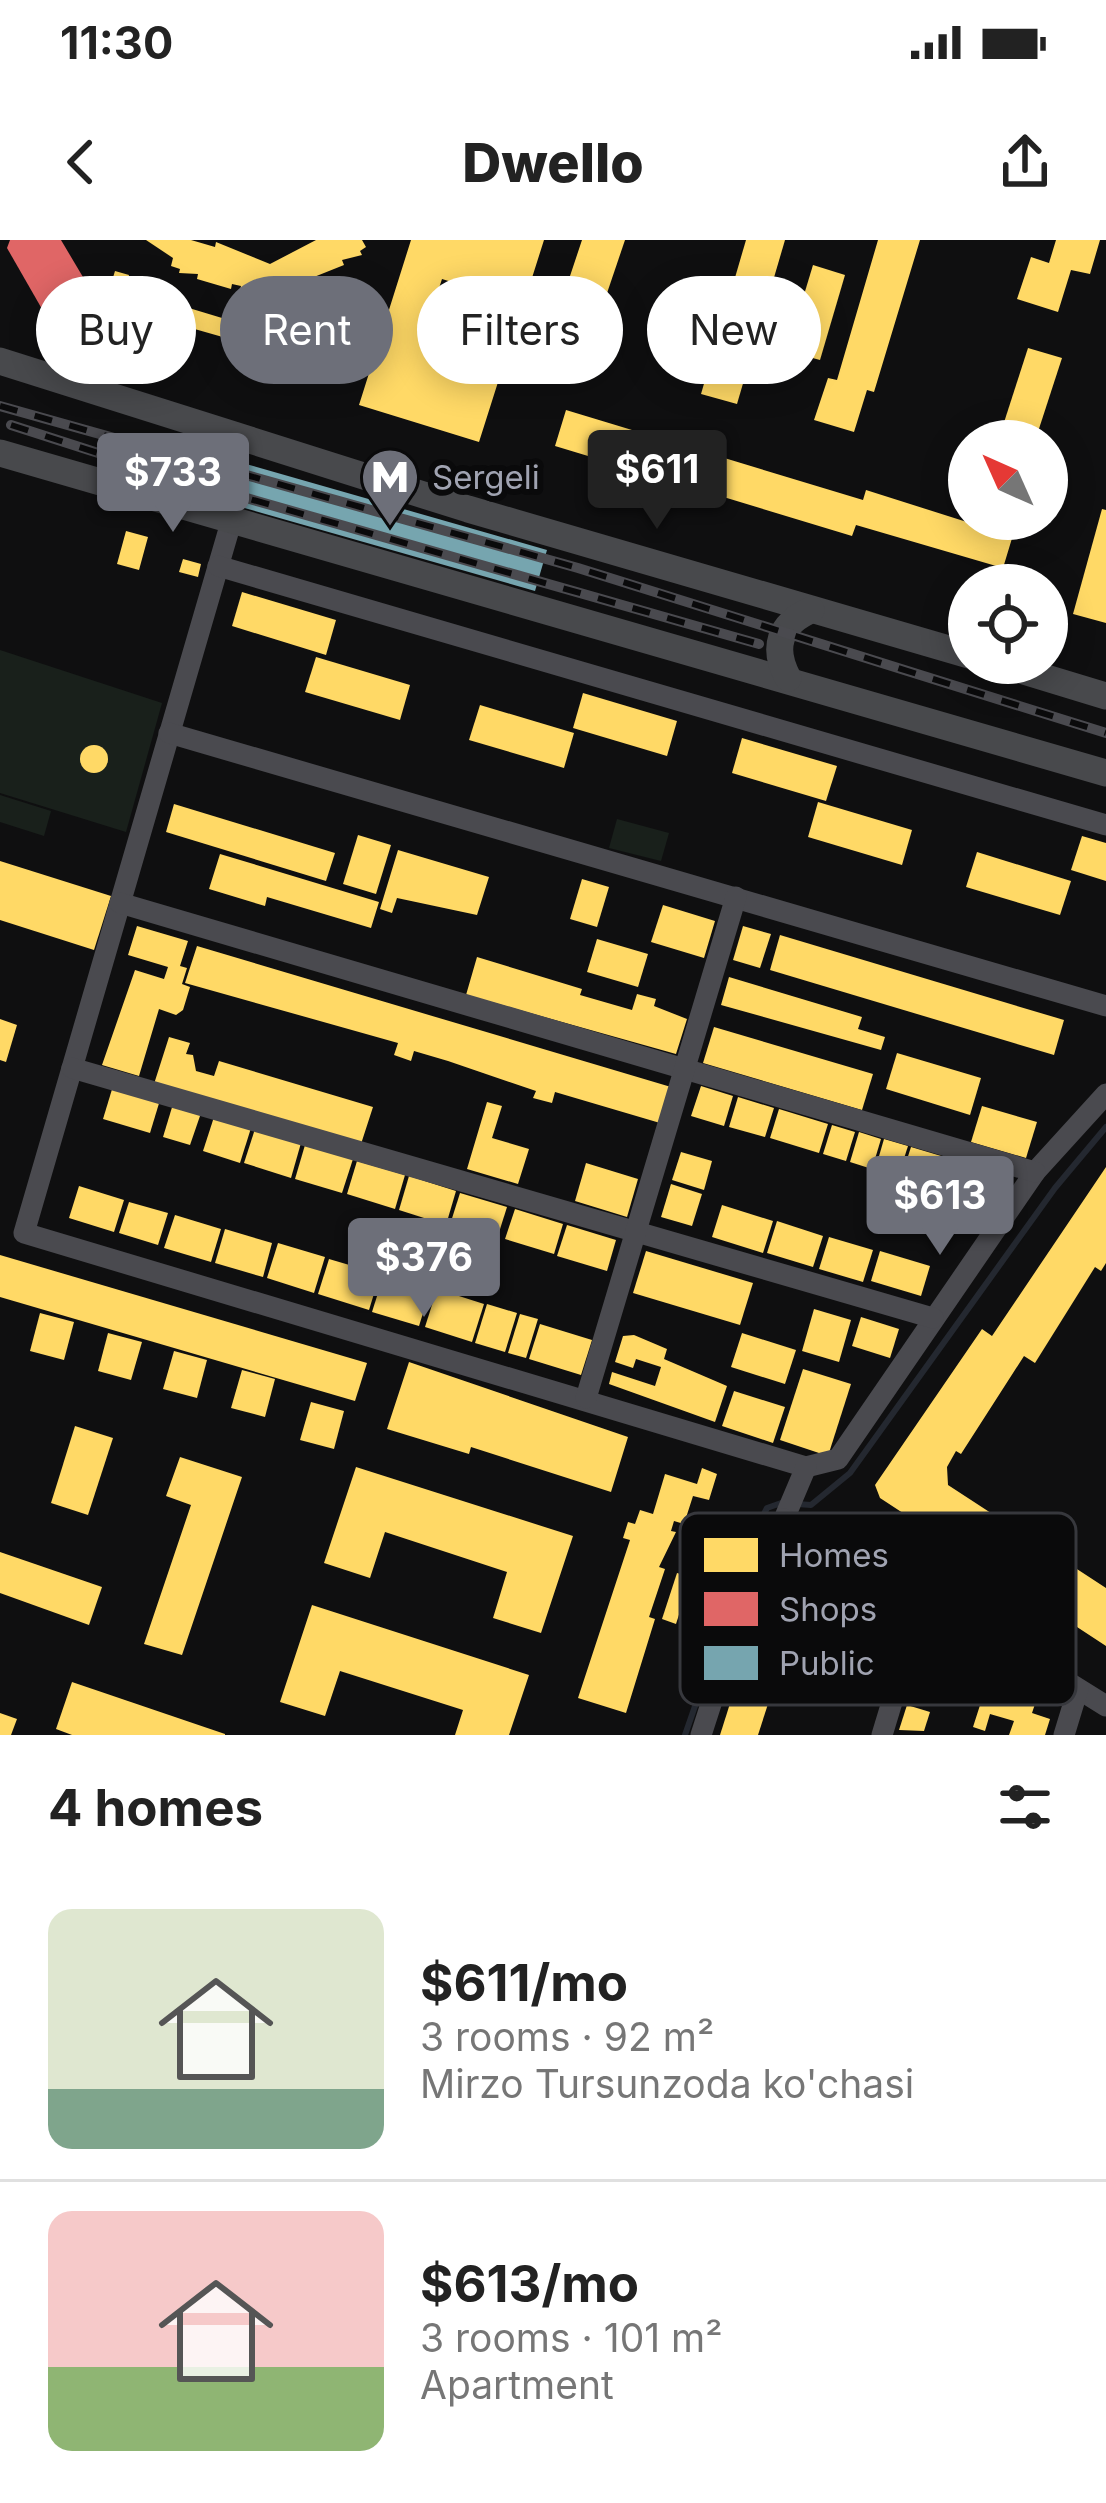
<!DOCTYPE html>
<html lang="en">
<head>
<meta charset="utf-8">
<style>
  body { margin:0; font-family:Inter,sans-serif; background:#f6f6f6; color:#222; height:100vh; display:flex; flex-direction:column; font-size:45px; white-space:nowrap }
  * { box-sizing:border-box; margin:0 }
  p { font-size:39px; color:#767676 }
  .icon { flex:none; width:66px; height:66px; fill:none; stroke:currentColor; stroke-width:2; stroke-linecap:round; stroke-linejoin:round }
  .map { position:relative; height:1495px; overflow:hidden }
  .panel { display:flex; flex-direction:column; background:#fff; flex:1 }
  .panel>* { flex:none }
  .top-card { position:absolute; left:36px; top:36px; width:1035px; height:108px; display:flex; gap:24px }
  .needle { width:78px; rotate:315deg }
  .fabs { position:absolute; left:948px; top:180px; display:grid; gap:24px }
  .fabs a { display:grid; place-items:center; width:120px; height:120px; border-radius:50%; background:#fff; box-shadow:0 6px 30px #0003; font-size:60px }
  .price { position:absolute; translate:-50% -102px; padding:0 27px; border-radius:12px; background:#6d6f79; color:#fff; font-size:39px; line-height:78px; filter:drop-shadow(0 3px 6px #0008) }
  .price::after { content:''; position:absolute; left:50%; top:72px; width:36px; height:27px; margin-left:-18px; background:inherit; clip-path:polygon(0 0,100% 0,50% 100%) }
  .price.active { background:#222; color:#fff }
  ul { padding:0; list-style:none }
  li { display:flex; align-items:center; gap:36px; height:300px; padding:0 48px }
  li+li { border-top:3px solid #e0e0e0 }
  li span { display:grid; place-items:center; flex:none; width:336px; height:240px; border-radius:24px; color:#555 }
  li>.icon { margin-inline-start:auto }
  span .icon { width:144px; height:144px; fill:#fffc; stroke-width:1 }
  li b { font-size:51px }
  h2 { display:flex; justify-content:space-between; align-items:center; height:144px; padding:0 48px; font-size:51px }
  .pill { padding:0 42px; border-radius:54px; background:#fff; box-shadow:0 6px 30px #0003; font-size:42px; line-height:108px }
  .pill.active { background:#6d6f79; color:#fff }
  .status { display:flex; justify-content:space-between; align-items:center; height:84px; padding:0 60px; background:#fff; direction:ltr }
  .status svg { height:33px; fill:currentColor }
  header { display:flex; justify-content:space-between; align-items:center; height:156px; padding:0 48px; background:#fff; font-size:54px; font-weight:800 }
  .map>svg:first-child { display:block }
  .green { fill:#19201b }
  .homes { fill:#ffd966 }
  .shops { fill:#e06666 }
  .public { fill:#76a5af }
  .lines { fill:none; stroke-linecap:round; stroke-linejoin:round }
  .stream { stroke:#242830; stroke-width:6 }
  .street { stroke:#4a4a4f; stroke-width:21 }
  .secondary { stroke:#48494c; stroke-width:27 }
  .rail-casing { stroke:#4a4a4f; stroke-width:10 }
  .rail { stroke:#0a0a0b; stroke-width:6; stroke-dasharray:18; stroke-linecap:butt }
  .labels { text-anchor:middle; stroke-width:12; stroke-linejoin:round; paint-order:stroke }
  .poi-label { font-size:33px; fill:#a0a3b1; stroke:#0a0a0b; text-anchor:start }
  .key { fill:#0a0a0b; stroke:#37383d; stroke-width:3 }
  .key-label { font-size:33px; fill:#a0a3b1 }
</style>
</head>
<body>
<div class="status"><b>11:30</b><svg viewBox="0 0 49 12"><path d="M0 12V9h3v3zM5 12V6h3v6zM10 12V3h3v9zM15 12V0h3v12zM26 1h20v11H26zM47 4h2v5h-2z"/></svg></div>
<header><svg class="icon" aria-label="back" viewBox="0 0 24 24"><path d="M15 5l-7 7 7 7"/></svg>Dwello<svg class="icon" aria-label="share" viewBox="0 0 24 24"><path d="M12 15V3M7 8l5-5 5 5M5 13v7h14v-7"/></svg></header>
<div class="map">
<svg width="1106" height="1495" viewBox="0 0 1106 1495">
  <rect width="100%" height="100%" fill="#0f0f10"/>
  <g class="green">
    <polygon points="0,410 162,463 126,592 0,553"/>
    <polygon points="0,555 51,571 44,596 0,582"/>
    <polygon points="617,579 669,593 661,621 609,608"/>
  </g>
  <g class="homes">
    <polygon points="146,0 191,0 215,7 216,2 270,24 316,0 362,0 366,7 360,11 362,15 342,20 344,25 304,41 306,45 296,50 261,45 250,54 240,51 241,46 232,44 231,49 197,39 198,34 179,33 180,29 171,26 173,18"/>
    <polygon points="411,0 544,0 518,82 497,76 503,58 442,39 427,85 485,103 489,91 512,98 479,202 359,165"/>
    <polygon points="582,0 625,0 583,124 545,111"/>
    <polygon points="746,0 785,0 737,164 701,154"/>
    <polygon points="878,0 920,0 874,152 867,150 854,192 814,180 828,138 837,140"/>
    <polygon points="1056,0 1100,0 1090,34 1071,30 1058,72 1017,59 1031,17 1049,23"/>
    <polygon points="813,25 845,35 820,120 787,111"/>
    <polygon points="115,31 129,35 126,49 282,96 355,62 366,65 345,132 177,84 165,120 94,99"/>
    <polygon points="1028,108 1062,118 1035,201 998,201"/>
    <polygon points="566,170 863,260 866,250 970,283 1010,279 1006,293 1013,295 1003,328 856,285 852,296 555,206"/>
    <polygon points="1102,269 1106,270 1106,383 1073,374"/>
    <polygon points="126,291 148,297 139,330 117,324"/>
    <polygon points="183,319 201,324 198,337 179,332"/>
    <polygon points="242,352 336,380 326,415 232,386"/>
    <polygon points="316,417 410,445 400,480 305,452"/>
    <polygon points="583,453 677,481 667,516 573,488"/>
    <polygon points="480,465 574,493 564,528 469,500"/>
    <polygon points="742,498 837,526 826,561 732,533"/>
    <circle cx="94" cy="519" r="14"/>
    <polygon points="818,562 912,590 902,625 808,597"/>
    <polygon points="174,564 335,613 326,641 166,592"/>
    <polygon points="358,595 391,605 376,654 343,644"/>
    <polygon points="1082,596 1106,603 1106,641 1071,630"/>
    <polygon points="398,610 489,637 477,675 397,658 392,673 380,669"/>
    <polygon points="977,612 1071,641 1060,675 966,647"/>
    <polygon points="220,614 379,662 371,688 267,657 265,666 209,649"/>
    <polygon points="0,621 111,656 94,710 0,680"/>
    <polygon points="582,639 609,647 597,687 570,679"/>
    <polygon points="663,665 715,681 704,718 651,702"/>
    <polygon points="137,686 188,701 180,726 187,728 182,744 190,747 183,770 176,775 159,769 139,836 102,825 135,730 164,739 168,727 128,715"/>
    <polygon points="743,686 771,694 760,728 733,720"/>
    <polygon points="780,695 1064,780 1054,815 770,730"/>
    <polygon points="597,699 648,714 638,747 587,732"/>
    <polygon points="197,706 671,847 660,883 555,852 552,863 533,858 536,851 448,821 414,811 411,821 394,815 398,803 185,743"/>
    <polygon points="477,717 582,749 580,755 632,770 637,754 656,759 654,766 687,779 676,814 466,755"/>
    <polygon points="729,737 862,777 858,789 885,797 881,810 721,765"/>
    <polygon points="0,779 17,785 6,822 0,820"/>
    <polygon points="714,787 873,834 862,870 703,823"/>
    <polygon points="169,797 190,803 186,814 193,815 196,831 214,836 219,821 373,867 361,904 154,844"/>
    <polygon points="897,813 981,838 970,875 886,849"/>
    <polygon points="113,846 160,860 150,893 103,879"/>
    <polygon points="701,846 733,856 724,886 691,876"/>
    <polygon points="738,857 774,868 765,897 729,887"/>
    <polygon points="487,862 502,866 492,898 529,909 518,944 467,929"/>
    <polygon points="173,864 201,873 190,905 163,897"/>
    <polygon points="982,866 1037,882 1026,918 971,902"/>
    <polygon points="779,869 828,884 819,913 770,898"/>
    <polygon points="214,877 251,888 240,923 203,911"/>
    <polygon points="832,885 855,892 846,921 823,914"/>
    <polygon points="255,889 301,903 291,938 244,923"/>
    <polygon points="859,892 881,899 872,929 850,922"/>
    <polygon points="884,899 908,906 898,937 875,930"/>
    <polygon points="305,905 353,919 342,953 295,939"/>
    <polygon points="911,907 958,921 949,952 901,938"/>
    <polygon points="681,912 712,921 704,950 672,940"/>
    <polygon points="357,921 405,935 395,969 347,954"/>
    <polygon points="962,922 992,931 983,962 953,953"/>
    <polygon points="586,923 638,939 627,977 575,961"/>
    <polygon points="1106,927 1106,1023 1101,1031 1095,1027 1035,1123 1024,1116 961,1214 956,1211 947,1227 948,1245 1106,1348 1106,1406 880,1258 875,1245 982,1089 992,1096"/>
    <polygon points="409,936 456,951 446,985 399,970"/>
    <polygon points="671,944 702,954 692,986 661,977"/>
    <polygon points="79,946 124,960 114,992 69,978"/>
    <polygon points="460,953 507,967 495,1005 448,991"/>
    <polygon points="129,962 168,973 158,1005 119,993"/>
    <polygon points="722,965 773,981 763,1013 712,997"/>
    <polygon points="515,969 563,984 554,1014 505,999"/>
    <polygon points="175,975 221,989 211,1022 164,1008"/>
    <polygon points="777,981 823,996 813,1027 767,1013"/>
    <polygon points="567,985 616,1000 607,1031 557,1016"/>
    <polygon points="225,989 272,1003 263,1037 215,1023"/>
    <polygon points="829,997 873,1010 863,1042 819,1029"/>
    <polygon points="278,1003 325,1017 314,1053 267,1038"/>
    <polygon points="646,1011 753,1043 740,1085 633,1053"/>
    <polygon points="880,1011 930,1026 921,1056 871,1041"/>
    <polygon points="0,1015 367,1123 355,1161 0,1057"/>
    <polygon points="329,1019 380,1034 369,1070 318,1054"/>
    <polygon points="384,1034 431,1048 419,1086 372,1072"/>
    <polygon points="437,1049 484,1064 472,1102 425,1087"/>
    <polygon points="487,1064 517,1073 505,1112 475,1103"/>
    <polygon points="814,1069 851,1080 839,1122 802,1111"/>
    <polygon points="40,1073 74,1082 64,1120 30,1111"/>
    <polygon points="520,1074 538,1079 526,1118 508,1113"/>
    <polygon points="861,1077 899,1089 890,1118 852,1106"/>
    <polygon points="540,1084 592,1100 581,1135 529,1119"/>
    <polygon points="108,1093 142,1102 131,1140 98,1131"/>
    <polygon points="742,1093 796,1110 785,1144 731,1127"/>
    <polygon points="634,1095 667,1109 664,1119 727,1146 715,1182 609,1144 612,1132 655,1146 661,1127 636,1119 633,1128 615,1122 623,1096"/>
    <polygon points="174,1111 207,1120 197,1158 163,1149"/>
    <polygon points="409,1122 628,1197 611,1252 471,1207 469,1214 387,1189"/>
    <polygon points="803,1129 851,1144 828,1216 780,1200"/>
    <polygon points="242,1130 275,1139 265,1177 231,1168"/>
    <polygon points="734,1151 785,1167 773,1203 722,1186"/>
    <polygon points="311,1162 344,1171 334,1209 300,1200"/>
    <polygon points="75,1186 113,1198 88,1275 51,1263"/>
    <polygon points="180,1217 242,1237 182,1415 144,1404 191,1265 166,1256"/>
    <polygon points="356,1227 573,1296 541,1393 493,1378 507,1332 385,1292 370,1338 324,1323"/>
    <polygon points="702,1228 717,1234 709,1260 693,1256 684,1284 674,1281 671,1291 676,1292 659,1327 665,1329 649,1377 655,1379 626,1473 578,1458 630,1300 623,1298 628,1282 635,1284 640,1270 653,1274 665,1234 697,1244"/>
    <polygon points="0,1312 102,1347 89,1385 0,1353"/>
    <polygon points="677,1333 691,1337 676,1384 662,1379"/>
    <polygon points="312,1365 529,1435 509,1495 455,1495 463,1470 340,1431 325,1476 280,1462"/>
    <polygon points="754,1388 789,1399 758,1495 720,1495"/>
    <polygon points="1030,1432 1044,1437 1032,1473 1050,1479 1045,1495 1009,1495 1014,1481 990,1474 985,1491 973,1487 990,1434 1025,1445"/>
    <polygon points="72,1442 225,1494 225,1495 72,1495 56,1489"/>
    <polygon points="907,1465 930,1472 924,1491 899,1490"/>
    <polygon points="0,1473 17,1479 11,1495 0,1495"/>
  </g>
  <polygon class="shops" points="10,0 61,0 96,59 88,83 42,69 7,8"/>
  <polygon class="public" points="246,224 547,310 535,351 234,265"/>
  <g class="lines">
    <g class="stream">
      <polyline points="797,1264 811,1265 850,1233 1055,948 1106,887"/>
      <polyline points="685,1495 757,1287 767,1268 784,1262"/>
    </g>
    <g class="street">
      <polyline points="232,279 24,993 806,1227 838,1219 1035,932 1106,854"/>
      <polyline points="218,326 1106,585"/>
      <polyline points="169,493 1106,766"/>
      <polyline points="120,663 1035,932"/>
      <polyline points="72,828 933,1078"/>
      <polyline points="586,1158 736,657"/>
      <polyline points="784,1279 806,1227"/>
      <polyline points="701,1495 765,1297 784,1279 925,1353 1106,1466"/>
      <polyline points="882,1495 925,1353"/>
      <polyline points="1064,1495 1078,1449"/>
    </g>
    <g class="secondary">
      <polyline points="0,121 468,269 969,415"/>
      <polyline points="0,213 1106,533"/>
      <polyline points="997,423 1106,456"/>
      <path d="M788 438C772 408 779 384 811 370"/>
    </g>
    <g class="rail-casing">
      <g id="rail">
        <polyline points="0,166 578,328 1106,493"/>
        <polyline points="11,185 176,238 759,404"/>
      </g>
    </g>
    <use href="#rail" class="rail"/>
  </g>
  <defs>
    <g id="metro-pin" transform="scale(3)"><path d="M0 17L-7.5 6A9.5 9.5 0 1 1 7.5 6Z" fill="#6d6f79" stroke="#0a0a0b"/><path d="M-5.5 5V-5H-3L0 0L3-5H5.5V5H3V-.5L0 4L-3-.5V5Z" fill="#fff"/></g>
  </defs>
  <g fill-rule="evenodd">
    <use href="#metro-pin" x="390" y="237"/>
  </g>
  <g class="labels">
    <g class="poi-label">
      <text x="432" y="249">Sergeli</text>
    </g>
  </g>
  <rect x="680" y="1273" width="396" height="192" rx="18" class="key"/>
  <rect x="704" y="1298" width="54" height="34" fill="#ffd966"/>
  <rect x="704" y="1352" width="54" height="34" fill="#e06666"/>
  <rect x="704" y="1406" width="54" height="34" fill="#76a5af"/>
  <g class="key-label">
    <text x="779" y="1327">Homes</text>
    <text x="779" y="1381">Shops</text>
    <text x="779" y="1435">Public</text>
  </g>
</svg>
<div class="fabs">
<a><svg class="needle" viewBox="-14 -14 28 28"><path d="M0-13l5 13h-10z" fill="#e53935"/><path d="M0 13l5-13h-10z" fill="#767676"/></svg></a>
<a><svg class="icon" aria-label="locate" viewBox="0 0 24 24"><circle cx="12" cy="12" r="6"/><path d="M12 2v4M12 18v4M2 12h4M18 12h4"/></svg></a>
</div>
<b class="price active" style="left:657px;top:292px">$611</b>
<b class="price" style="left:173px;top:295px">$733</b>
<b class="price" style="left:940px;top:1018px">$613</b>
<b class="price" style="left:424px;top:1080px">$376</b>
<div class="top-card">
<a class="pill">Buy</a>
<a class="pill active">Rent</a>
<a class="pill">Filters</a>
<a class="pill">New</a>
</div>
</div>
<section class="panel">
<h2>4 homes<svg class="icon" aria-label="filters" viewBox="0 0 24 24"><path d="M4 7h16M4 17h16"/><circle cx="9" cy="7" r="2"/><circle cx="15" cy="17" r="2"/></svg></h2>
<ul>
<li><span style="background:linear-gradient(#dfe7d0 75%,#7fa58c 0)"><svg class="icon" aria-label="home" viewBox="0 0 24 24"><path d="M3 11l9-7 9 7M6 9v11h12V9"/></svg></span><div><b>$611/mo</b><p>3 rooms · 92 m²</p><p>Mirzo Tursunzoda ko'chasi</p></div></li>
<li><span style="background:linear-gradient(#f6c9c9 65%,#8fb573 0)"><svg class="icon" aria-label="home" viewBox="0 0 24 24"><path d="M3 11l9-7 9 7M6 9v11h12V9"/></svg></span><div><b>$613/mo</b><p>3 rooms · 101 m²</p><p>Apartment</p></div></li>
</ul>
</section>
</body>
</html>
